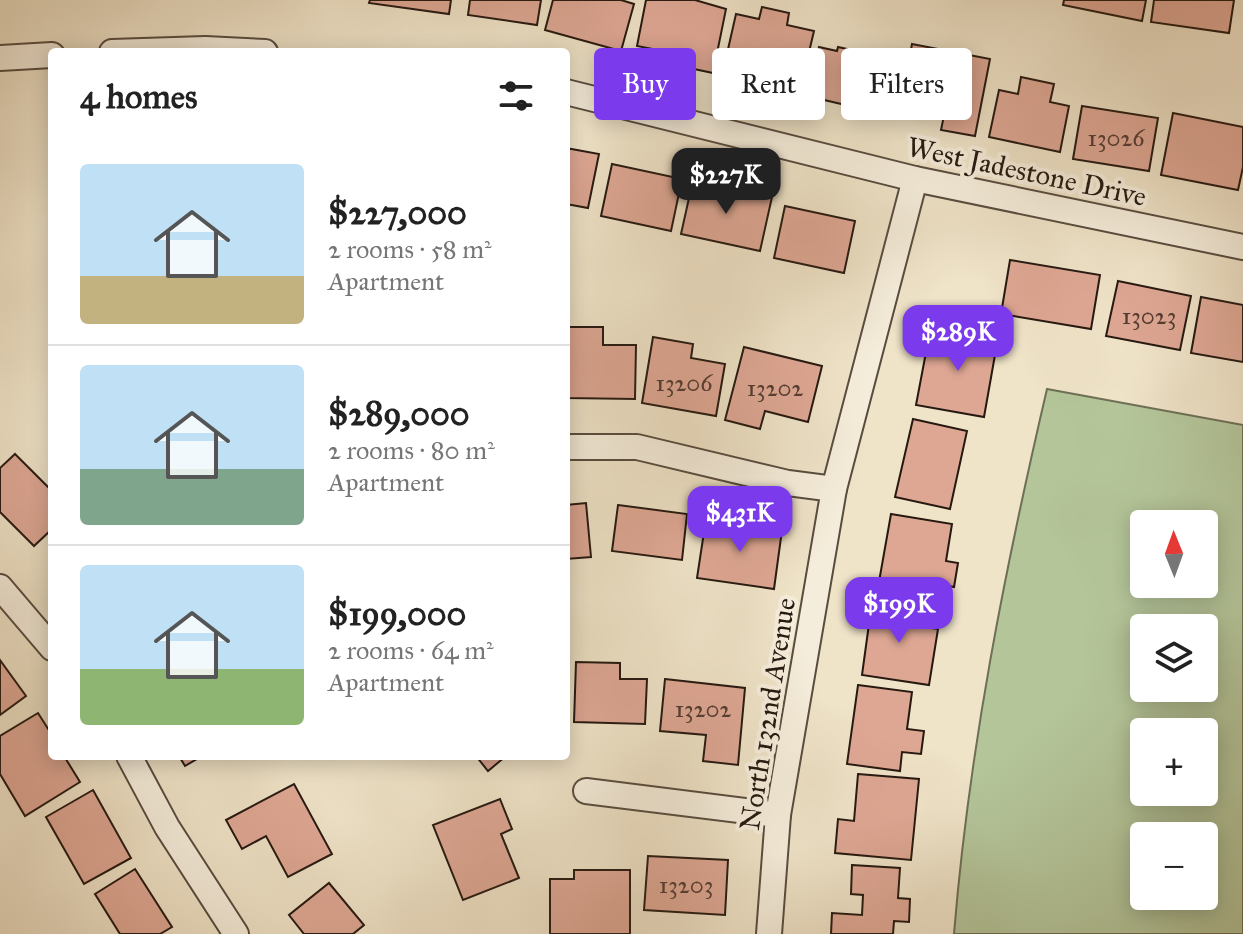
<!DOCTYPE html>
<html lang="en">
<head>
<meta charset="utf-8">
<style>
  body { margin:0; font-family:"IM FELL Great Primer",serif; background:#f2f2f2; color:#222; height:100vh; display:flex; flex-direction:column; font-size:30px; white-space:nowrap }
  * { box-sizing:border-box; margin:0 }
  p { font-size:26px; color:#767676 }
  .icon { flex:none; width:44px; height:44px; fill:none; stroke:currentColor; stroke-width:2; stroke-linecap:round; stroke-linejoin:round }
  .map { position:relative; flex:1; overflow:hidden }
  .side { position:absolute; left:48px; top:48px; width:522px; height:712px; display:flex; flex-direction:column; background:#fff; border-radius:8px; box-shadow:0 4px 20px #0003 }
  .side>* { flex:none }
  .top-card { position:absolute; left:594px; top:48px; width:528px; height:72px; display:flex; gap:16px }
  .needle { width:52px; rotate:359deg }
  .buttons { position:absolute; left:1130px; top:510px; display:grid; gap:16px }
  .buttons a { display:grid; place-items:center; width:88px; height:88px; border-radius:8px; background:#fff; box-shadow:0 4px 20px #0003; font-size:40px }
  .price { position:absolute; translate:-50% -68px; padding:0 18px; border-radius:16px; background:#7c3aed; color:#fff; font-size:26px; line-height:52px; filter:drop-shadow(0 2px 4px #0008) }
  .price::after { content:''; position:absolute; left:50%; top:48px; width:24px; height:18px; margin-left:-12px; background:inherit; clip-path:polygon(0 0,100% 0,50% 100%) }
  .price.selected { background:#222; color:#fff }
  ul { padding:0; list-style:none }
  li { display:flex; align-items:center; gap:24px; height:200px; padding:0 32px }
  li+li { border-top:2px solid #e0e0e0 }
  li span { display:grid; place-items:center; flex:none; width:224px; height:160px; border-radius:8px; color:#555 }
  li>.icon { margin-inline-start:auto }
  span .icon { width:96px; height:96px; fill:#fffc; stroke-width:1 }
  li b { font-size:34px }
  h2 { display:flex; justify-content:space-between; align-items:center; height:96px; padding:0 32px; font-size:34px }
  .pill { padding:0 28px; border-radius:8px; background:#fff; box-shadow:0 4px 20px #0003; font-size:28px; line-height:72px }
  .pill.selected { background:#7c3aed; color:#fff }
  .map>svg:first-child { display:block }
  .green { fill:#b4c59a; stroke:#6d6f56; stroke-width:2; fill-rule:evenodd }
  .building { fill:#dea794; stroke:#261911; stroke-width:2 }
  .lines { fill:none; stroke-linecap:round; stroke-linejoin:round }
  .street-casing { stroke:#584c3f; stroke-width:28 }
  .street { stroke:#f5eddb; stroke-width:24 }
  .labels { text-anchor:middle; stroke-width:8; stroke-linejoin:round; paint-order:stroke }
  .number-label { font-size:24px; fill:#543c32 }
  .street-label { font-size:28px; fill:#261911; stroke:#f5eddb }
</style>
</head>
<body>
<div class="map">
<svg width="1243" height="934" viewBox="0 0 1243 934">
  <rect width="100%" height="100%" fill="#efe3c8"/>
  <filter id="stains"><feTurbulence type="fractalNoise" baseFrequency=".0025" numOctaves="4"/><feColorMatrix values="0 0 0 0 .2 0 0 0 0 .09 0 0 0 0 .02 0 0 0 .5 -.17"/></filter>
  <radialGradient id="worn" r=".72"><stop offset=".6" stop-color="#630" stop-opacity="0"/><stop offset="1" stop-color="#630" stop-opacity=".3"/></radialGradient>
  <path class="green" d="M1047 389 1243 425V934H954C969 749 1005 569 1047 389ZM1144 524H1204V584H1144ZM1144 628H1204V688H1144ZM1144 732H1204V792H1144ZM1144 836H1204V896H1144Z"/>
  <g class="building">
    <polygon points="370,0 451,0 449,14 369,3"/>
    <polygon points="470,0 541,0 537,25 468,15"/>
    <polygon points="553,0 621,0 634,4 621,51 545,30"/>
    <polygon points="646,0 695,0 726,9 713,73 656,61 658,50 637,46"/>
    <polygon points="1064,0 1146,0 1142,21 1063,5"/>
    <polygon points="1154,0 1234,0 1229,33 1151,22"/>
    <polygon points="762,7 789,13 787,25 814,31 799,94 765,87 768,76 724,67 736,14 759,19"/>
    <polygon points="912,44 990,59 975,136 941,130 947,101 903,93"/>
    <polygon points="819,47 837,51 838,47 897,60 884,114 807,96"/>
    <polygon points="1021,77 1054,84 1050,102 1069,106 1060,152 989,137 999,90 1018,94"/>
    <polygon points="1082,106 1158,118 1149,171 1073,159"/>
    <polygon points="1173,113 1243,127 1243,167 1238,190 1161,175"/>
    <polygon points="566,148 599,154 588,208 566,204"/>
    <polygon points="612,164 682,179 671,231 601,216"/>
    <polygon points="693,180 772,197 760,251 681,234"/>
    <polygon points="785,206 855,221 844,273 774,258"/>
    <polygon points="1010,260 1100,275 1091,329 1001,314"/>
    <polygon points="1118,281 1191,296 1180,350 1106,336"/>
    <polygon points="1201,297 1243,305 1243,362 1191,353"/>
    <polygon points="566,327 603,327 603,345 636,345 635,399 566,398"/>
    <polygon points="942,327 998,338 984,417 916,405 927,347 938,349"/>
    <polygon points="653,337 693,344 691,358 725,364 716,416 642,403"/>
    <polygon points="744,347 822,366 808,422 765,411 760,429 725,420"/>
    <polygon points="913,419 967,431 950,509 895,497"/>
    <polygon points="15,454 52,491 52,529 34,546 0,512 0,468"/>
    <polygon points="586,503 591,557 566,559 566,505"/>
    <polygon points="618,505 687,514 682,560 612,551"/>
    <polygon points="891,514 952,524 946,561 958,563 954,587 942,585 939,603 877,593"/>
    <polygon points="706,519 782,530 774,589 697,578"/>
    <polygon points="872,602 926,611 924,627 938,629 929,685 862,675"/>
    <polygon points="0,660 26,696 0,715"/>
    <polygon points="576,662 620,663 620,679 647,679 645,724 574,722"/>
    <polygon points="665,679 745,688 738,765 703,761 706,735 660,731"/>
    <polygon points="858,685 912,692 907,729 924,731 921,754 902,752 900,771 847,764"/>
    <polygon points="38,713 52,735 52,756 64,756 80,782 25,816 0,774 0,736"/>
    <polygon points="179,756 202,756 185,766"/>
    <polygon points="476,756 506,756 488,771"/>
    <polygon points="858,774 919,779 911,860 835,853 838,819 854,821"/>
    <polygon points="294,784 332,854 288,877 266,836 242,849 226,820"/>
    <polygon points="93,790 131,858 84,884 46,817"/>
    <polygon points="500,799 512,829 501,834 519,878 463,900 433,825"/>
    <polygon points="648,856 728,860 725,915 644,910"/>
    <polygon points="852,865 900,868 898,898 910,899 909,922 894,921 893,934 831,934 832,913 862,915 863,895 851,894"/>
    <polygon points="135,869 172,927 160,934 120,934 95,894"/>
    <polygon points="574,870 630,870 630,934 550,934 550,879 574,879"/>
    <polygon points="329,883 364,925 353,934 304,934 289,915"/>
  </g>
  <g class="lines">
    <g class="street-casing">
      <g id="street">
        <polyline points="112,52 205,49 265,52"/>
        <polyline points="0,58 52,55"/>
        <polyline points="566,92 915,179 1243,247"/>
        <polyline points="566,447 637,447 788,483 834,489"/>
        <polyline points="0,587 52,648"/>
        <polyline points="129,756 167,827 236,934"/>
        <polyline points="586,791 778,815"/>
        <polyline points="769,934 778,815 834,489 915,179"/>
      </g>
    </g>
    <use href="#street" class="street"/>
  </g>
  <g class="labels">
    <g class="number-label">
      <text x="1116" y="146">13026</text>
      <text x="1149" y="324">13023</text>
      <text x="684" y="391">13206</text>
      <text x="775" y="396">13202</text>
      <text x="703" y="717">13202</text>
      <text x="686" y="893">13203</text>
    </g>
    <g class="street-label">
      <text transform="translate(1027 171) rotate(12)" y="10">West Jadestone Drive</text>
      <text transform="translate(767 714) rotate(-81)" y="10">North 132nd Avenue</text>
    </g>
  </g>
  <rect width="100%" height="100%" filter="url(#stains)"/>
  <rect width="100%" height="100%" fill="url(#worn)"/>
</svg>
<div class="buttons">
<a><svg class="needle" viewBox="-14 -14 28 28"><path d="M0-13l5 13h-10z" fill="#e53935"/><path d="M0 13l5-13h-10z" fill="#767676"/></svg></a>
<a><svg class="icon" aria-label="layers" viewBox="0 0 24 24"><path d="M12 4l9 5-9 5-9-5zM3 14l9 5 9-5"/></svg></a>
<a>+</a>
<a>−</a>
</div>
<b class="price selected" style="left:726px;top:216px">$227K</b>
<b class="price" style="left:958px;top:373px">$289K</b>
<b class="price" style="left:740px;top:554px">$431K</b>
<b class="price" style="left:899px;top:645px">$199K</b>
<div class="top-card">
<a class="pill selected">Buy</a>
<a class="pill">Rent</a>
<a class="pill">Filters</a>
</div>
<section class="side">
<h2>4 homes<svg class="icon" aria-label="filters" viewBox="0 0 24 24"><path d="M4 7h16M4 17h16"/><circle cx="9" cy="7" r="2"/><circle cx="15" cy="17" r="2"/></svg></h2>
<ul>
<li><span style="background:linear-gradient(#bfe0f5 70%,#c2b280 0)"><svg class="icon" aria-label="home" viewBox="0 0 24 24"><path d="M3 11l9-7 9 7M6 9v11h12V9"/></svg></span><div><b>$227,000</b><p>2 rooms · 58 m²</p><p>Apartment</p></div></li>
<li><span style="background:linear-gradient(#bfe0f5 65%,#7fa58c 0)"><svg class="icon" aria-label="home" viewBox="0 0 24 24"><path d="M3 11l9-7 9 7M6 9v11h12V9"/></svg></span><div><b>$289,000</b><p>2 rooms · 80 m²</p><p>Apartment</p></div></li>
<li><span style="background:linear-gradient(#bfe0f5 65%,#8fb573 0)"><svg class="icon" aria-label="home" viewBox="0 0 24 24"><path d="M3 11l9-7 9 7M6 9v11h12V9"/></svg></span><div><b>$199,000</b><p>2 rooms · 64 m²</p><p>Apartment</p></div></li>
</ul>
</section>
</div>
</body>
</html>
